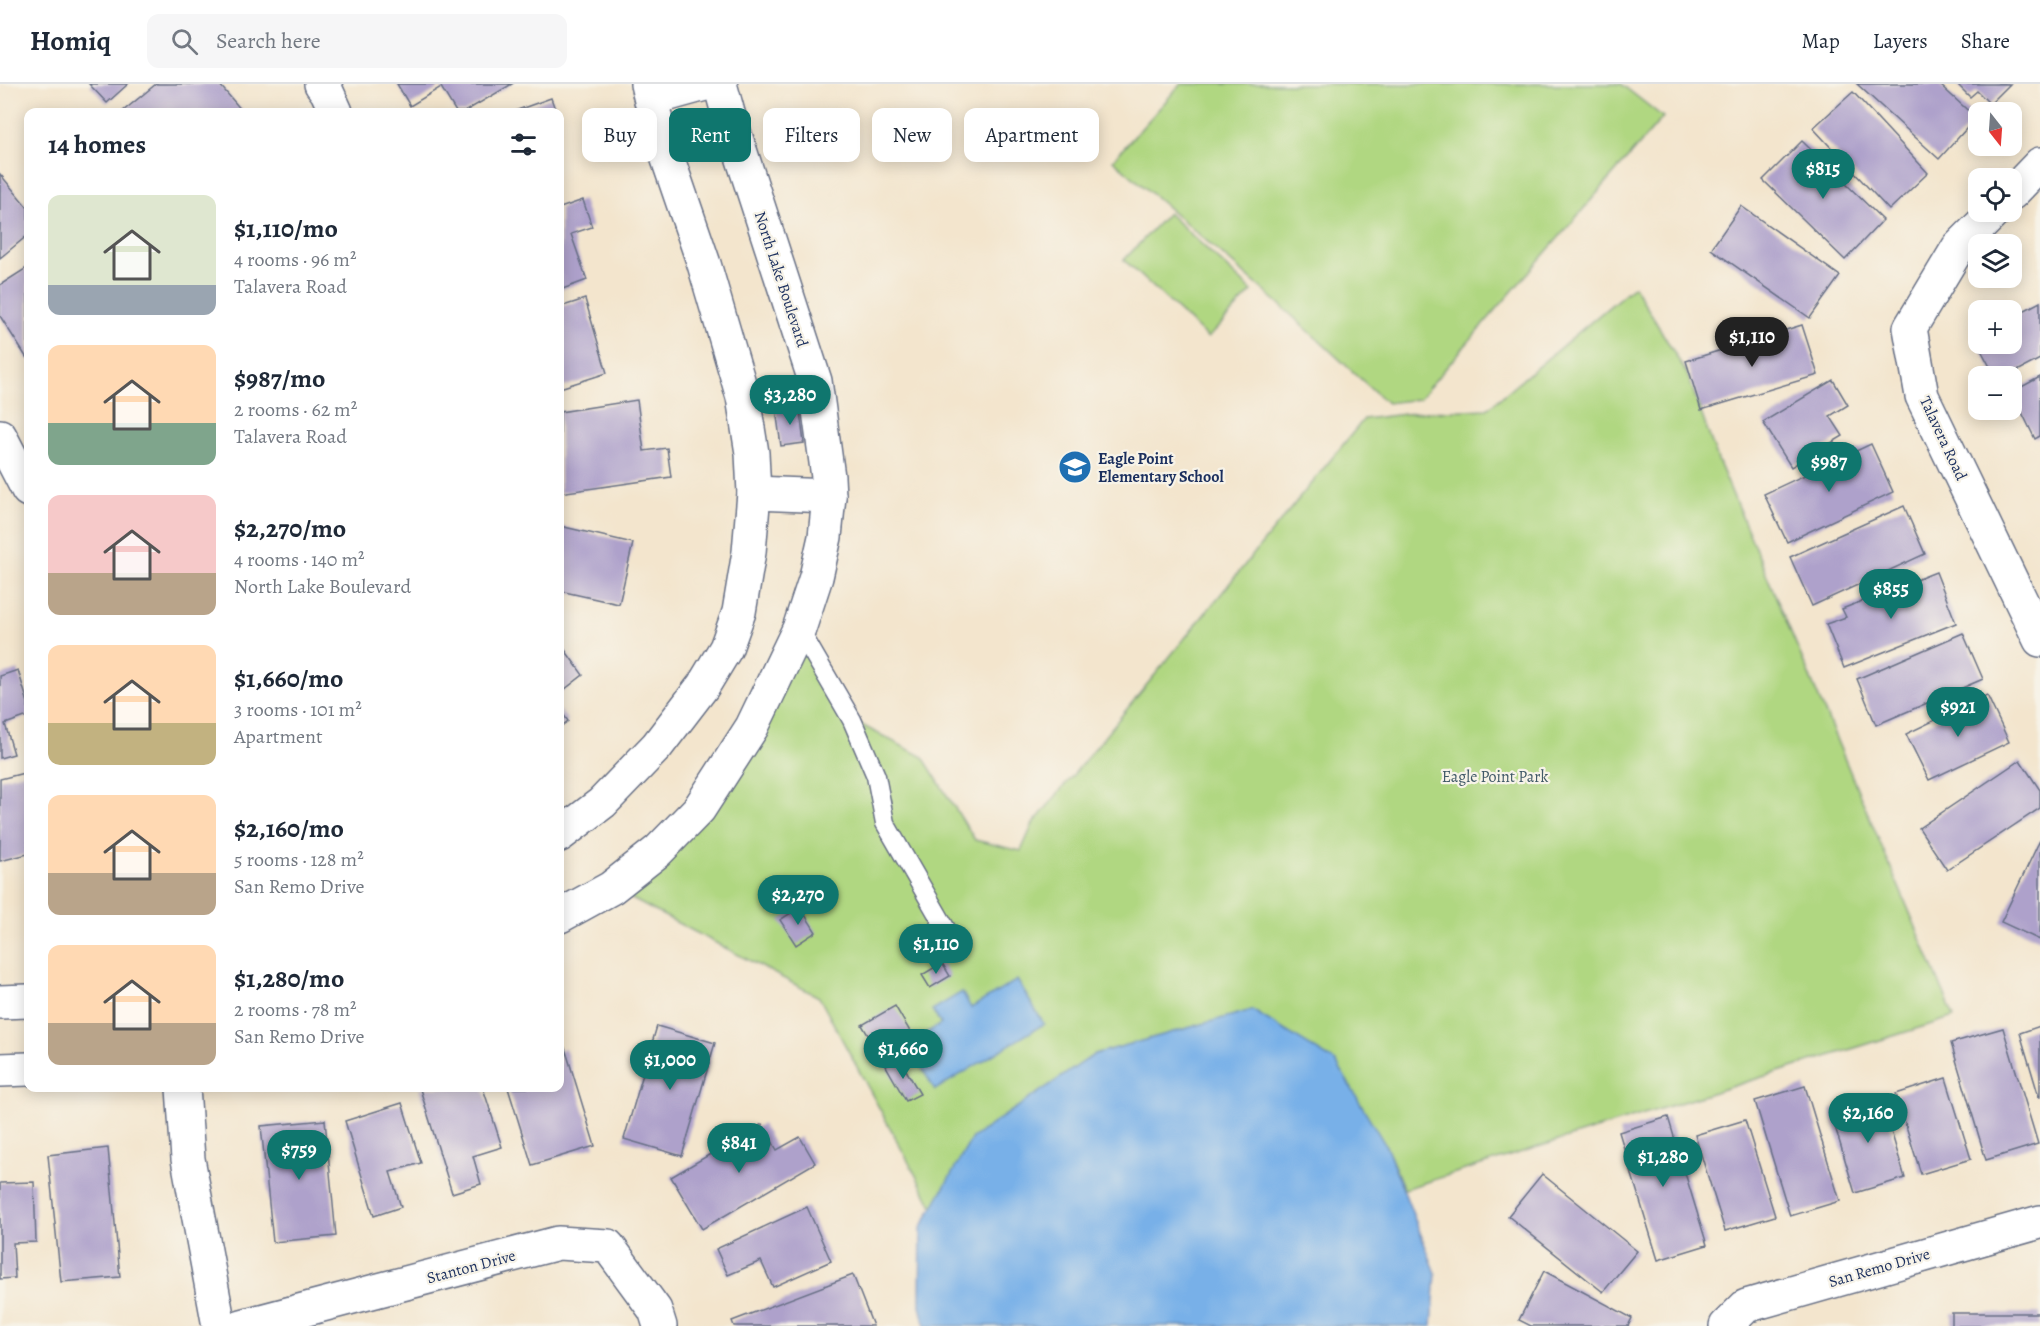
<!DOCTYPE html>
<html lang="en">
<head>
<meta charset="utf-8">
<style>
  body { margin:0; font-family:Alegreya,serif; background:#f6f6f7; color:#1f2937; height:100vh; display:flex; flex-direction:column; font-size:22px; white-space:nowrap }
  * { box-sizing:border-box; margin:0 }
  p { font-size:20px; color:#747a83 }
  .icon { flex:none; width:33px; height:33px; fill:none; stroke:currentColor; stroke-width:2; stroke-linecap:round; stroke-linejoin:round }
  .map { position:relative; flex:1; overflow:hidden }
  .sheet { position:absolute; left:24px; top:24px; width:540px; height:984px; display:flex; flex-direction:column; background:#fff; border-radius:12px; box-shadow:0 3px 15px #0003 }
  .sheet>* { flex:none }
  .banner { position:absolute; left:582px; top:24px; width:570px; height:54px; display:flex; gap:12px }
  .needle { width:39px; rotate:163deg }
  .controls { position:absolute; left:1968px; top:18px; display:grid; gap:12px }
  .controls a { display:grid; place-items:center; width:54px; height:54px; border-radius:12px; background:#fff; box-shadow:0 3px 15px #0003; font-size:30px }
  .price { position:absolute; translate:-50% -51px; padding:0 14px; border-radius:21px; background:#0f766e; color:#fff; font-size:20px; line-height:39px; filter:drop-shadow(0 2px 3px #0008) }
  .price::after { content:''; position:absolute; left:50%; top:36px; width:18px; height:14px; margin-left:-9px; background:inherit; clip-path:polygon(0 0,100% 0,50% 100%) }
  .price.on { background:#222; color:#fff }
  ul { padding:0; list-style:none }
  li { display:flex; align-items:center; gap:18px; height:150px; padding:0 24px }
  li span { display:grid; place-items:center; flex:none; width:168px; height:120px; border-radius:12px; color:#555 }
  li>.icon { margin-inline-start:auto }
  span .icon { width:72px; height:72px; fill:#fffc; stroke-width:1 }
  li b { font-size:26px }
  h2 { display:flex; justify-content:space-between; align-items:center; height:72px; padding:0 24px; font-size:26px }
  .pill { padding:0 21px; border-radius:12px; background:#fff; box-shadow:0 3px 15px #0003; font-size:21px; line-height:54px }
  .pill.on { background:#0f766e; color:#fff }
  header { display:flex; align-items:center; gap:36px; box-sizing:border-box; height:84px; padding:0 30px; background:#fff; border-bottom:2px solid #e0e1e3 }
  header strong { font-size:28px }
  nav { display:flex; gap:33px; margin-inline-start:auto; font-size:21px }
  .search { width:420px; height:54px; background:#f6f6f7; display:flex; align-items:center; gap:15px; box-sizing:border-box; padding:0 21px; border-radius:12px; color:#747a83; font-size:22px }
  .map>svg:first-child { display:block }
  .green { fill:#b0d781; stroke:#668370; stroke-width:1.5 }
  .water { fill:#78b0e8; stroke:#4a70a3; stroke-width:1.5 }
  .building { fill:#aea1cb }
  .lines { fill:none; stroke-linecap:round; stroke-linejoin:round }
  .lane-casing { stroke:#676f85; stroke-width:21 }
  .street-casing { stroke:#676f85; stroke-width:36 }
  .lane { stroke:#fff; stroke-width:18 }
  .street { stroke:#fff; stroke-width:33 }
  .labels { text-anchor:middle; stroke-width:4.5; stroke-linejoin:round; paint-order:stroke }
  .street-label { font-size:16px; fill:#1b2f5e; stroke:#f7f3e8 }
  .poi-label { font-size:16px; font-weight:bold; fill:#1b2f5e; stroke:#f7f3e8; text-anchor:start }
  .park-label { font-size:16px; fill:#405967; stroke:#f7f3e8 }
</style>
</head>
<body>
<header>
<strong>Homiq</strong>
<div class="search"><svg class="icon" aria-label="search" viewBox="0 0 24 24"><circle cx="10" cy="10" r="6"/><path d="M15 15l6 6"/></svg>Search here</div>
<nav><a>Map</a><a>Layers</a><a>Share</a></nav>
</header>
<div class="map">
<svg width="2040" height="1242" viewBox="0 0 2040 1242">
  <rect width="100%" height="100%" fill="#f7f3e8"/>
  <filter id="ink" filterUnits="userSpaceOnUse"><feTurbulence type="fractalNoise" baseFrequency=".0167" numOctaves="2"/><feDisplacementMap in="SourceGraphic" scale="12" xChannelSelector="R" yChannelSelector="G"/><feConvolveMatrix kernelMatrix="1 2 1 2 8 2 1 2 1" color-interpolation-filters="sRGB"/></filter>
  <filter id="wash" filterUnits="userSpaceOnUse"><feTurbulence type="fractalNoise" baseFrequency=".008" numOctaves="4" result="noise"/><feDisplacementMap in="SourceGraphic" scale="24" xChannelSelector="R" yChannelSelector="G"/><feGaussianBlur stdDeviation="1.35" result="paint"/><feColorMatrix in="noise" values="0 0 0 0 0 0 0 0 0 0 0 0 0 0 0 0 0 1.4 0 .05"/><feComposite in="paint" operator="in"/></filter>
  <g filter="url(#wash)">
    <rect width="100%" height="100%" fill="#f3e5cd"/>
    <g class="green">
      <polygon points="1181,0 1621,0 1663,33 1419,315 1387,319 1277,218 1113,76"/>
      <polygon points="1168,129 1252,207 1208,254 1124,176"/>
      <polygon points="1634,202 1687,290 1718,376 1954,933 1404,1105 1386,1062 1252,926 1095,970 972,1054 933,1123 819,913 611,804 658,767 799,545 852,636 923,673 975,756 1021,767 1033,740 1364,335 1421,328 1487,325"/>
    </g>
    <g class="water">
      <polygon points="1017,896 1044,940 935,1006 917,976 936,964 926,949 941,940 932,926 962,908 971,924"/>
      <polygon points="1252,926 1336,978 1386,1062 1436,1189 1432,1242 925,1242 920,1222 921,1144 972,1054 1095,970"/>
    </g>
    <g id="blocks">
      <g class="building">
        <polygon points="89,0 128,0 107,19"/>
        <polygon points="156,0 219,0 243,28 122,28"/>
        <polygon points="397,0 512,0 464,28 456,28 441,3 410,22"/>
        <polygon points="1857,0 1939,0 1976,34 1939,75"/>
        <polygon points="1957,0 2010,0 1990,20 1977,7 1970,13"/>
        <polygon points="1853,8 1928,89 1889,126 1813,44"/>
        <polygon points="551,14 556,28 512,28"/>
        <polygon points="1802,57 1883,136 1845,176 1763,96"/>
        <polygon points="0,90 28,124 28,151 0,174"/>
        <polygon points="583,116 592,143 571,150 587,196 560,206 560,124"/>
        <polygon points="1741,122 1840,192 1810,234 1711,165"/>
        <polygon points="28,183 28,276 0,232 0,201"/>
        <polygon points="585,215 607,289 560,304 560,223"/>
        <polygon points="2040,218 2040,275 2008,292 1995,292 1974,253 1978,250 1978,260 2012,260 2012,233"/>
        <polygon points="1802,241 1818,291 1701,326 1686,277"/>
        <polygon points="2040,293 2040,352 2035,355 2012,308"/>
        <polygon points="1833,296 1848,321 1830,332 1843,352 1791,383 1763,338"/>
        <polygon points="637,316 644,367 667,364 671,393 560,409 560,328"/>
        <polygon points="799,321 804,359 781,362 776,325"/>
        <polygon points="1871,360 1893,408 1787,458 1764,410"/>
        <polygon points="1904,422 1925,470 1812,522 1790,473"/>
        <polygon points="560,442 633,459 619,520 560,507"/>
        <polygon points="1936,488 1956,539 1844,584 1826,540 1846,533 1842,525"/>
        <polygon points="1963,549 1983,595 1876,641 1857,595"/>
        <polygon points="560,559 583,591 560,609"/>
        <polygon points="18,586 28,619 28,632 5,640 14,670 0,674 0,592"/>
        <polygon points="1987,611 2009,658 1929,696 1906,650"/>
        <polygon points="560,626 568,637 560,643"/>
        <polygon points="2020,676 2040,706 2040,724 1947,786 1919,744"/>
        <polygon points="28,688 28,770 0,777 0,695"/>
        <polygon points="2040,756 2040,856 2001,838"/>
        <polygon points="800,823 816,848 796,861 780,836"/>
        <polygon points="942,879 950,892 930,904 922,891"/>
        <polygon points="895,922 915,956 882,974 862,941"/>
        <polygon points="657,942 715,959 682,1072 624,1055"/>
        <polygon points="2040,942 2040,1013 2039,1013 2020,949"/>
        <polygon points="2003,944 2038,1060 1986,1076 1951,959"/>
        <polygon points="565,964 595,1062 532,1081 508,1004 560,1004 560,966"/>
        <polygon points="899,974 920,1010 906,1017 886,982"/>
        <polygon points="1946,994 1971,1075 1921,1090 1896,1010"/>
        <polygon points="1805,1002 1840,1117 1790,1132 1755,1017"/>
        <polygon points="426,1004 483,1004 502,1063 473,1072 481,1100 452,1109 420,1005"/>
        <polygon points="1880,1010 1905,1094 1855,1109 1830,1026"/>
        <polygon points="402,1019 421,1079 390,1088 401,1123 374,1132 345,1037"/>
        <polygon points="1668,1033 1707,1161 1658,1176 1619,1048"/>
        <polygon points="325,1036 336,1152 273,1158 261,1042"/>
        <polygon points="1745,1036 1775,1132 1725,1147 1695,1051"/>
        <polygon points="762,1040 777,1066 800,1053 815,1079 702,1145 671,1093"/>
        <polygon points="108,1064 120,1193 61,1198 48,1071"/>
        <polygon points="1542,1090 1637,1167 1603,1208 1508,1132"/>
        <polygon points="34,1098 36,1158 13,1159 15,1194 0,1195 0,1099"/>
        <polygon points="807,1123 831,1177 773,1203 761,1177 728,1191 716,1165"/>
        <polygon points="1544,1187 1632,1234 1628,1242 1531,1242 1519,1236"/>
        <polygon points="853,1191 873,1242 734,1242 732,1237"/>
        <rect x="1952" y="1229" width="88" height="13"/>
      </g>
    </g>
  </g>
  <g filter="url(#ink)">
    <use href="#blocks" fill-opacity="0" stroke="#676f85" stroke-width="1.5"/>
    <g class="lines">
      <g class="lane-casing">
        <polyline id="lane" points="799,545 852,636 876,692 885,739 946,845"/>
      </g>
      <g class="street-casing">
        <g id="street">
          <polyline points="321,0 327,8 336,28"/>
          <polyline points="651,15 705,0"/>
          <polyline points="2012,109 2040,80"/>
          <polyline points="1994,128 1958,164 1910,244 1922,312 2040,556"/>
          <polyline points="0,352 28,406"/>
          <polyline points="754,409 829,412"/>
          <polyline points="560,751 602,719 657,662 703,602 726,564 739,528 749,468 754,409 752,369 743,313 704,180 659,49 647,0"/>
          <polyline points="560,832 611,804 658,767 699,725 752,643 799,545 816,493 825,453 829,412 828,393 815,297 728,29 720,0"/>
          <polyline points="0,918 28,917"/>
          <polyline points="0,986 28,985"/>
          <polyline points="183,1004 188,1075 219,1242"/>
          <polyline points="242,1242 558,1159 608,1162 655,1226 660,1242"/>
          <polyline points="1726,1242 1746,1222 2040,1138"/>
        </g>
      </g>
      <use href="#lane" class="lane"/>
      <use href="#street" class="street"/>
    </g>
  </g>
  <defs>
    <g id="school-disc" transform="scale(1.725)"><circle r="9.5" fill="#1f6fb2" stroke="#f7f3e8"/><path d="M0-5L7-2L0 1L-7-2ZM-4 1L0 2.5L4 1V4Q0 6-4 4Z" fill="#fff"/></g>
  </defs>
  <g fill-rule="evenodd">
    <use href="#school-disc" x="1075" y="383"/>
  </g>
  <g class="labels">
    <g class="street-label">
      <text transform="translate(782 195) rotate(72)" y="6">North Lake Boulevard</text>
      <text transform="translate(1944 354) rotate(65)" y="6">Talavera Road</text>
      <text transform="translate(471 1182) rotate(-15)" y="6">Stanton Drive</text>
      <text transform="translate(1879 1183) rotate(-16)" y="6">San Remo Drive</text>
    </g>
    <g class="poi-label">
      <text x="1098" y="380">Eagle Point<tspan x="1098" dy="18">Elementary School</tspan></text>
    </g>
    <g class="park-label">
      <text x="1495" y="698">Eagle Point Park</text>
    </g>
  </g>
</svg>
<div class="controls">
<a><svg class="needle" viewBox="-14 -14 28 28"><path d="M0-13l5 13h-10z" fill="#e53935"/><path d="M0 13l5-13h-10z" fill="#747a83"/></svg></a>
<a><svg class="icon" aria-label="locate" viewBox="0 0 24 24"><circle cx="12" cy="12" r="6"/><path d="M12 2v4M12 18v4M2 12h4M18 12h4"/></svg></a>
<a><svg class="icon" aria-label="layers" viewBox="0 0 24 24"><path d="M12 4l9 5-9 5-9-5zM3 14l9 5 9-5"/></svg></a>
<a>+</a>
<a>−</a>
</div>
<b class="price" style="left:1823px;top:116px">$815</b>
<b class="price on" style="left:1752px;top:284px">$1,110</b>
<b class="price" style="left:790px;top:342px">$3,280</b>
<b class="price" style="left:1829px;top:409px">$987</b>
<b class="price" style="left:1891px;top:536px">$855</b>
<b class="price" style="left:1958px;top:654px">$921</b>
<b class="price" style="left:798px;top:842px">$2,270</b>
<b class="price" style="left:936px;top:891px">$1,110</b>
<b class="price" style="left:903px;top:996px">$1,660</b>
<b class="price" style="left:670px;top:1007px">$1,000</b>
<b class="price" style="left:1868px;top:1060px">$2,160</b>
<b class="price" style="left:739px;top:1090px">$841</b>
<b class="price" style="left:299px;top:1097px">$759</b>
<b class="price" style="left:1663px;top:1104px">$1,280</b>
<div class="banner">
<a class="pill">Buy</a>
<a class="pill on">Rent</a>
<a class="pill">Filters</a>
<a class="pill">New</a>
<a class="pill">Apartment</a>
</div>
<section class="sheet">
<h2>14 homes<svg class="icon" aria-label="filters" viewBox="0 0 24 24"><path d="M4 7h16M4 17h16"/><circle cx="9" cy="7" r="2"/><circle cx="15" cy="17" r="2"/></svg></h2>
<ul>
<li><span style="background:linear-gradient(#dfe7d0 75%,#9aa5b1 0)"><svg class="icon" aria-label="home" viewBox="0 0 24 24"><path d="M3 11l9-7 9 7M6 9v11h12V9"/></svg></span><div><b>$1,110/mo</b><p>4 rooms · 96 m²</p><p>Talavera Road</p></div></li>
<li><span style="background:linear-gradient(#ffd9b3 65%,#7fa58c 0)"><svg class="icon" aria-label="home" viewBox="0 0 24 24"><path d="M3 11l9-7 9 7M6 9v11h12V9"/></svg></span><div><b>$987/mo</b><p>2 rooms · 62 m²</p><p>Talavera Road</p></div></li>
<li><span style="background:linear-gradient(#f6c9c9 65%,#b9a48a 0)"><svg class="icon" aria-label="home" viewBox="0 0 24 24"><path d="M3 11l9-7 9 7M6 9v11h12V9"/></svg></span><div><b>$2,270/mo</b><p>4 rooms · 140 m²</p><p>North Lake Boulevard</p></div></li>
<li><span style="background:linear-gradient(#ffd9b3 65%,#c2b280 0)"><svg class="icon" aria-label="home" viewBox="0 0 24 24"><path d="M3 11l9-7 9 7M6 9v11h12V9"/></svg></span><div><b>$1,660/mo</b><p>3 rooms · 101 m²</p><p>Apartment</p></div></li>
<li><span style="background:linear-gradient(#ffd9b3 65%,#b9a48a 0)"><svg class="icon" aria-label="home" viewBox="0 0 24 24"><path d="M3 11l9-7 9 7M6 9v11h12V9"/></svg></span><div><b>$2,160/mo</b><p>5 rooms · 128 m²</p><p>San Remo Drive</p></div></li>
<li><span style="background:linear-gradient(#ffd9b3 65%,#b9a48a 0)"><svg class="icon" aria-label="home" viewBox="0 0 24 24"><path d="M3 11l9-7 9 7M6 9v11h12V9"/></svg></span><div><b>$1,280/mo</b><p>2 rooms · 78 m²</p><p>San Remo Drive</p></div></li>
</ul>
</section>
</div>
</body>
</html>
